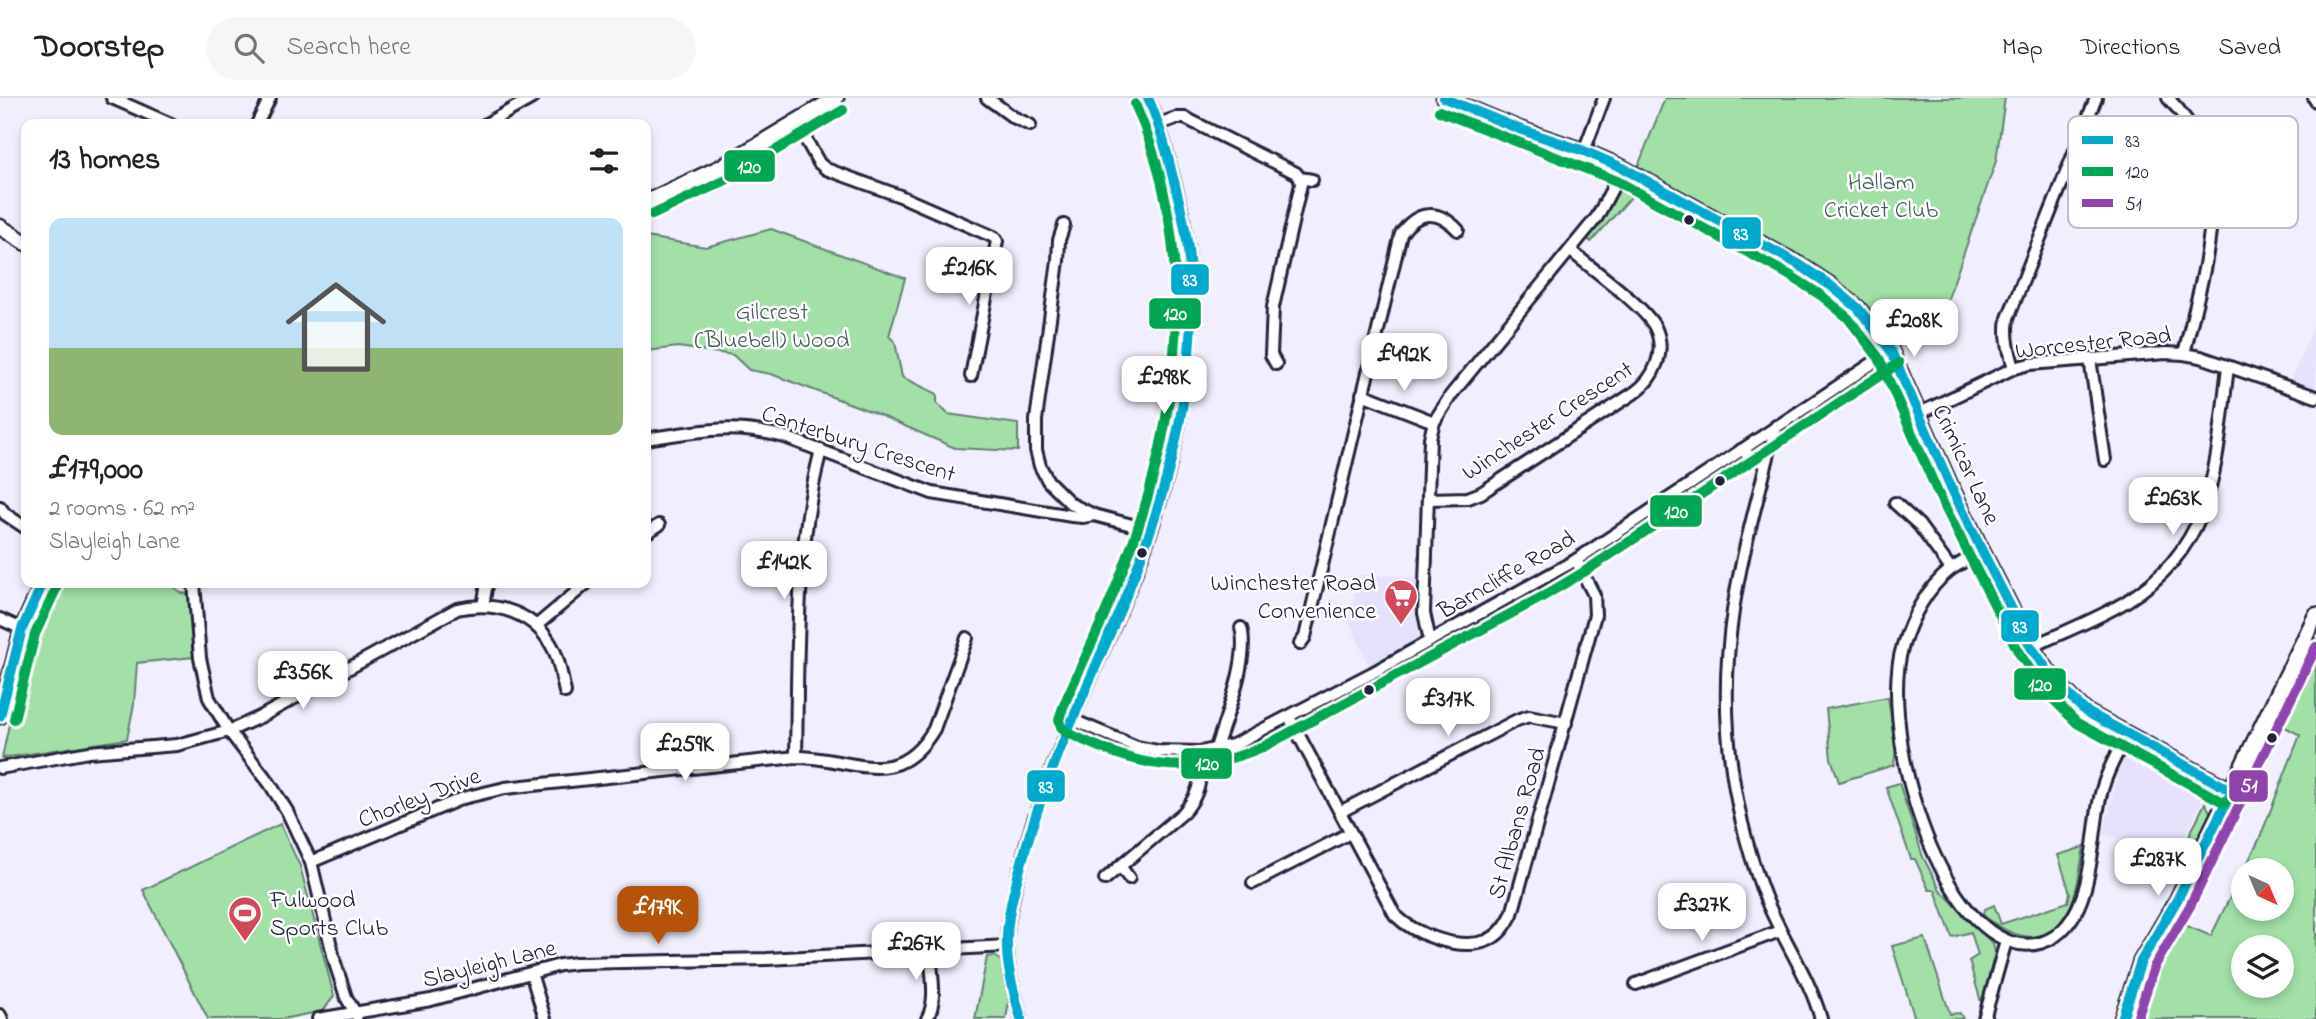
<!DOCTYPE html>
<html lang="en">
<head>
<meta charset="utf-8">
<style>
  body { margin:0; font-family:"Indie Flower",sans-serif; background:#f6f6f6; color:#222; height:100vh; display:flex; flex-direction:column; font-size:26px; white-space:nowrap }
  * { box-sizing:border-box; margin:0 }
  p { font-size:23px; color:#767676 }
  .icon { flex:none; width:38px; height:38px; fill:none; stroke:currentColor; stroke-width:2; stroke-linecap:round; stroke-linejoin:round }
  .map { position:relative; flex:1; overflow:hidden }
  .panel { position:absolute; left:21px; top:21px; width:630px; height:469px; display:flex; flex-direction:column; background:#fff; border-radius:14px; box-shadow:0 4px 10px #0003 }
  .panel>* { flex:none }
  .needle { width:46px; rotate:136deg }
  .fabs { position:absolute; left:2231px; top:760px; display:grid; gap:14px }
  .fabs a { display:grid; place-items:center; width:63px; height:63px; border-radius:50%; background:#fff; box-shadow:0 4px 10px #0003; font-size:35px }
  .price { position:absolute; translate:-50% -60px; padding:0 16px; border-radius:14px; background:#fff; color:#222; font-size:23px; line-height:46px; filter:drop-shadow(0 2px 4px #0008) }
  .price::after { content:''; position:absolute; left:50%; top:42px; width:21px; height:16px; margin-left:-10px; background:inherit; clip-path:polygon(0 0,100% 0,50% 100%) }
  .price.selected { background:#b45309; color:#fff }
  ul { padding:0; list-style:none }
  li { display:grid; align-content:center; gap:14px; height:371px; padding:0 28px }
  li+li { border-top:2px solid #e0e0e0 }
  li span { display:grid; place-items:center; height:217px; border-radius:14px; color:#555 }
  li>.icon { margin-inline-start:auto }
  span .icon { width:126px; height:126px; fill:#fffc; stroke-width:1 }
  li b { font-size:30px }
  h2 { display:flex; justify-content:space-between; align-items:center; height:84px; padding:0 28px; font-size:30px }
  header { display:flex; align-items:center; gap:42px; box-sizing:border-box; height:98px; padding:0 35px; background:#fff; border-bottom:2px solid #e0e0e0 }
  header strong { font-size:33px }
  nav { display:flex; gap:38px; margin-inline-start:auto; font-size:24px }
  .search { width:490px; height:63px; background:#f6f6f6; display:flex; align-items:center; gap:18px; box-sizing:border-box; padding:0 24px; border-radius:38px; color:#767676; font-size:26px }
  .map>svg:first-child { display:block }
  .built { fill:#e7e2fb }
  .green { fill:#a2e0a8; stroke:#628172; stroke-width:2; fill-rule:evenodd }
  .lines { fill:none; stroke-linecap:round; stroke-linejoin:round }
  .minor-casing { stroke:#22223b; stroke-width:16 }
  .tertiary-casing { stroke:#22223b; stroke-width:19 }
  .minor { stroke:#fff; stroke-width:10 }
  .tertiary { stroke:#fff; stroke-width:14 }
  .bus-1-casing { stroke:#fff; stroke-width:16 }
  .bus-2-casing { stroke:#fff; stroke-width:16 }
  .bus-3-casing { stroke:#fff; stroke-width:16 }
  .bus-1 { stroke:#00a9ce; stroke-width:10 }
  .bus-2 { stroke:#00a651; stroke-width:10 }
  .bus-3 { stroke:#8e44ad; stroke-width:10 }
  .bus-dot { fill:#22223b; stroke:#fff; stroke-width:2.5 }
  .labels { text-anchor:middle; stroke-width:5; stroke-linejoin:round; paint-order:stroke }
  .park-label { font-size:24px; fill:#485b5c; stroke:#fff }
  .street-label { font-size:24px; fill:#22223b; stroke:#fff }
  .poi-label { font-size:24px; fill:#22223b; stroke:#fff; text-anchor:end }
  .key { fill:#fff; stroke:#bdbdc4; stroke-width:2 }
  .key-label { font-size:19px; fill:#22223b }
  .line-badge { stroke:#fff; stroke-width:2.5 }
  .badge-label { font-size:19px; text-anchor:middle; font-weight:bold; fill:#fff }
</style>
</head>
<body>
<header>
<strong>Doorstep</strong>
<div class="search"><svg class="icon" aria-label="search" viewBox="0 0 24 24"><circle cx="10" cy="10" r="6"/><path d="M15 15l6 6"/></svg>Search here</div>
<nav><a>Map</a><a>Directions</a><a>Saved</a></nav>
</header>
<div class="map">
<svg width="2316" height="921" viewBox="0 0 2316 921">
  <rect width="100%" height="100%" fill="#f1eefd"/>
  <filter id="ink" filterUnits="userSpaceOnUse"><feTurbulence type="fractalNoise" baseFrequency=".0143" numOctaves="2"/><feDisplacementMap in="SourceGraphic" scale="14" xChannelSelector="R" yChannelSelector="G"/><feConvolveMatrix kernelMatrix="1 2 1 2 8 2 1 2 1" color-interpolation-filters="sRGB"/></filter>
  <g filter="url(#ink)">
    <g class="built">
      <polygon points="2316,222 2316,294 2290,285"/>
      <polygon points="1358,477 1424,479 1430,543 1372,575 1349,523"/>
      <polygon points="2137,654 2209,688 2177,756 2103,736 2121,663 2127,656"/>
    </g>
    <g class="green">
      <polygon points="1665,0 2005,0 1996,63 1937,232 1888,226 1815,168 1637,71"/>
      <polygon points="1619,92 1632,98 1591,144 1588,141 1607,114"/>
      <polygon points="771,131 905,180 889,238 895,244 902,279 937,296 937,305 948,316 1018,326 1018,353 955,350 875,315 771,276 749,272 733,257 678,249 646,253 646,139 706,149"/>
      <polygon points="54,485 169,485 181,495 190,496 193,559 137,565 134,606 127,641 2,660 18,583 29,546"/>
      <path d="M2316 541V921H2134L2143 878 2173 822 2211 838 2243 773 2244 810H2282V772H2244L2259 742 2300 637 2274 623ZM2244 849H2282V887H2244Z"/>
      <polygon points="1888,599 1896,649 1894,667 1839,684 1831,660 1826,611"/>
      <polygon points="1899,685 1923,759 1940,792 1993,846 1995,855 1984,902 1981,904 1969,863 1978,857 1971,834 1952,839 1935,792 1929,792 1915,761 1911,761 1886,689"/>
      <polygon points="2205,705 2212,717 2191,758 2180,757"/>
      <polygon points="280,726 300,768 334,898 323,913 282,921 208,921 143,792"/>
      <path d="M2084 749C2080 770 2078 794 2068 813 2046 853 2011 840 1982 816L1985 811 1994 807 2001 826 2068 804 2070 795 2058 757Z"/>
      <polygon points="1925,840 1950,916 1960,915 1963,921 1915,921 1892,848"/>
      <polygon points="995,858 1001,863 1009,903 1006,921 975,921 987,859"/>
    </g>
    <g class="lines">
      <g class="minor-casing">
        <g id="minor">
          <polyline points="112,0 171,26"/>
          <polyline points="987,0 1013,19 1030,27"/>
          <path d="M2168 0C2241 73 2204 168 2184 256"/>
          <polyline points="2314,0 2316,3"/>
          <polyline points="796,24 819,65 826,71 900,98 994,139 997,143 971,278"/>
          <polyline points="257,26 270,0"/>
          <polyline points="486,26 532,0"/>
          <polyline points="1159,26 1176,20 1185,20 1296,75 1300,80 1312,82"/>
          <polyline points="1584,53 1604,0"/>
          <polyline points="1064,127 1059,142 1058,163 1036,322 1036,352 1040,368 1048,383 1071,406 1094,417 1151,432"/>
          <polyline points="2090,261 2105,362"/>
          <polyline points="1276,266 1271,257 1273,209 1301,86 1300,80"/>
          <path d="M2014 270C2009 252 2005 238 2008 220L2096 0"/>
          <polyline points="1362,296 1434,324"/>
          <polyline points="1918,316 2014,270 2030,266 2166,255 2184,256 2201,259 2316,299"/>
          <path d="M646 341C699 333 731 325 785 339L932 395 1072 418 1083 419 1094 417"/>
          <path d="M1741 352 1766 367C1754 415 1740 464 1733 513 1719 607 1729 701 1762 791 1778 836 1808 874 1821 921"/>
          <polyline points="1766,367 1776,328"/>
          <path d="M1428 401 1468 400 1481 395 1634 295C1654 281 1667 254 1655 229 1643 207 1592 171 1571 153"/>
          <polyline points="1895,405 1919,427 1951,471"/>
          <polyline points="0,409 5,416 26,430"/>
          <polyline points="646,435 659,427"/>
          <path d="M1982 453C1972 459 1960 465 1950 472 1927 490 1911 520 1903 547 1879 621 1930 817 2011 844 2032 851 2053 844 2067 827 2092 798 2092 742 2099 705 2103 680 2116 658 2127 636"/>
          <polyline points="194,485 200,560 209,600 229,633 270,686 287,713 311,764 335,865 346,899 357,918"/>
          <polyline points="483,508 487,485"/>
          <polyline points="0,521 22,531"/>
          <polyline points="536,528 587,485"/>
          <polyline points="1430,543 1424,515 1430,340 1434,324 1451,297 1597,119 1623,70"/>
          <path d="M1300 546 1305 539 1401 136C1417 112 1438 111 1458 132"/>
          <path d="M2031 549C2063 534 2098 521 2127 503 2217 447 2216 363 2228 269"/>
          <path d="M1289 619 1395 817C1414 836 1458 853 1486 843 1499 838 1506 828 1512 816L1595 517 1594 497 1576 462"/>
          <polyline points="1073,622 1137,649 1158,653 1201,654 1233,647 1372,575 1576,462 1891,253"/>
          <path d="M1215 653C1225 621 1250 561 1241 530"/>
          <path d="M796 659C798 557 795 452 821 352"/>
          <path d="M0 670 89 654 177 647 229 633 260 619 457 511C496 502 536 515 554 552 560 565 562 581 565 594"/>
          <polyline points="1340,714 1517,622 1529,618 1566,625"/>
          <path d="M311 764 463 700 505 690 796 659C854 659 896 695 934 631L967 540"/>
          <polyline points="1120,768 1129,780"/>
          <path d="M1105 781 1183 715C1202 694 1200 681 1201 654"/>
          <polyline points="1253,785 1350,735"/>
          <polyline points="531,875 545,921"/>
          <polyline points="1636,886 1780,833"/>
          <polyline points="0,917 2,921"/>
          <polyline points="318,921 431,902 560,867 577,865 767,861 1007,848"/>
          <path d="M927 921C938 902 931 875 930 853"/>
          <path d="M1021 921C1015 897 1007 873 1007 848 1006 823 1014 795 1020 770 1043 675 1089 589 1126 499 1171 392 1200 270 1188 153 1186 127 1179 101 1172 75 1166 49 1159 24 1148 0"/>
          <polyline points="1984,921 2006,843"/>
        </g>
      </g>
      <g class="tertiary-casing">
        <g id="tertiary">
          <polyline points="1444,0 1519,31 1584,53 1623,70 1798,166 1830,187 1858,210 1891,253 1951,389 1982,453 2031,549 2055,583 2085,613 2232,693"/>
          <polyline points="646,104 721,69 836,0"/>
          <polyline points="0,129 26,145"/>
          <polyline points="0,618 22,531 43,485"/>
          <polyline points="2122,921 2141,863 2177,802 2316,517"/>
        </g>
      </g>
      <use href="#minor" class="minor"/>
      <use href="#tertiary" class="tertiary"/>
      <g class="bus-1-casing">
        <g id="bus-1">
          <polyline points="1444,0 1519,31 1584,53 1623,70 1798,166 1830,187 1858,210 1891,253 1951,389 1982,453 2031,549 2055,583 2085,613 2232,693"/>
          <polyline points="0,618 22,531 43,485"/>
          <path d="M1021 921C1015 897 1007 873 1007 848 1006 818 1015 789 1023 760 1044 681 1079 608 1111 533 1165 411 1204 278 1187 143 1184 120 1178 98 1172 76 1166 50 1159 25 1148 0"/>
          <polyline points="2122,921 2141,863 2177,802 2232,693"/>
        </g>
      </g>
      <g class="bus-2-casing">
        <g id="bus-2">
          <path d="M1135 6C1200 153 1181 324 1123 471 1110 505 1095 539 1079 573 1073 588 1063 605 1059 622L1061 629 1066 634C1138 669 1186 681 1263 649L1542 499 1584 474 1899 265"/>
          <polyline points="1439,13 1617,83 1791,178 1822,198 1848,220 1879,260 1938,395 1970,459 2019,555 2044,592 2077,625 2225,705"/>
          <polyline points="652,117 728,81 843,12"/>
          <polyline points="14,621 35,536 56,491"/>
        </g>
      </g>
      <g class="bus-3-casing">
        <polyline id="bus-3" points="2137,921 2154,869 2190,808 2316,549"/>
      </g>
      <use href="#bus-1" class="bus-1"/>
      <use href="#bus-2" class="bus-2"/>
      <use href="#bus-3" class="bus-3"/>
    </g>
  </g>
  <defs>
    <g id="supermarket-pin" transform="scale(1.75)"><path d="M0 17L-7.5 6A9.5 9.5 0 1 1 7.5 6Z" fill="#d1495b" stroke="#fff"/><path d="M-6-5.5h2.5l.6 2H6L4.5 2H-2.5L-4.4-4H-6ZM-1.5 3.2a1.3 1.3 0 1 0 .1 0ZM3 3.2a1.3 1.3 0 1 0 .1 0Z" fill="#fff"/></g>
    <g id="stadium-pin" transform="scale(1.75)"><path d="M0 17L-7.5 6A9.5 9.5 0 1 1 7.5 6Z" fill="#d1495b" stroke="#fff"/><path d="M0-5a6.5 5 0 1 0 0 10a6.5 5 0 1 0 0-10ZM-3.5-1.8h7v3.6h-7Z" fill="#fff"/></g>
  </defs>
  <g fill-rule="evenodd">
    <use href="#supermarket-pin" x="1401" y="498"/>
    <use href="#stadium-pin" x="245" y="815"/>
  </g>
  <g class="bus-dot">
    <circle cx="1689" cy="122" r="6"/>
    <circle cx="1720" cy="383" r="6"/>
    <circle cx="1142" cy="455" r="6"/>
    <circle cx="1369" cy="592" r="6"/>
    <circle cx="2272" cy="640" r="6"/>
  </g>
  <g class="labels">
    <g class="park-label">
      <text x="1881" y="91">Hallam<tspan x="1881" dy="28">Cricket Club</tspan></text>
      <text x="772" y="221">Gilcrest<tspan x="772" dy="28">(Bluebell) Wood</tspan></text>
    </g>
    <g class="street-label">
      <text transform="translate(2093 244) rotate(-6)" y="8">Worcester Road</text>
      <text transform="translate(1547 322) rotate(-33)" y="8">Winchester Crescent</text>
      <text transform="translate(859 345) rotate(18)" y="8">Canterbury Crescent</text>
      <text transform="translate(1967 366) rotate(65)" y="8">Crimicar Lane</text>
      <text transform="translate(1506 476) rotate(-30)" y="8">Barncliffe Road</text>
      <text transform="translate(419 699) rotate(-21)" y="8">Chorley Drive</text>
      <text transform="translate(1516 725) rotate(-74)" y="8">St Albans Road</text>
      <text transform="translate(489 865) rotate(-14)" y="8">Slayleigh Lane</text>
    </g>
    <g class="poi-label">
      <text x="1376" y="492">Winchester Road<tspan x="1376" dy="28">Convenience</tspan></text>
      <text x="270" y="809" text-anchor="start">Fulwood<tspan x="270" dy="28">Sports Club</tspan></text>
    </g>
  </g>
  <rect x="2068" y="18" width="230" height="112" rx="10" class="key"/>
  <rect x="2082" y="38" width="31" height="8" fill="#00a9ce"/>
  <rect x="2082" y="69" width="31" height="9" fill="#00a651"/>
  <rect x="2082" y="101" width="31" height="8" fill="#8e44ad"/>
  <g class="key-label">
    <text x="2125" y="49">83</text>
    <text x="2125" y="80">120</text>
    <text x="2125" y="112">51</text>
  </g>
  <g class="line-badge">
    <rect x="723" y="51" width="53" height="34" rx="7" fill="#00a651"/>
    <rect x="1721" y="118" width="41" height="34" rx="7" fill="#00a9ce"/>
    <rect x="1170" y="165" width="40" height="33" rx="7" fill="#00a9ce"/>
    <rect x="1148" y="199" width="54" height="33" rx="7" fill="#00a651"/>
    <rect x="1649" y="396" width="54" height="34" rx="7" fill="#00a651"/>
    <rect x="2000" y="511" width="40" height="34" rx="7" fill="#00a9ce"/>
    <rect x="2013" y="569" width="54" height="34" rx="7" fill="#00a651"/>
    <rect x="1180" y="649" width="53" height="33" rx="7" fill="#00a651"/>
    <rect x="2228" y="671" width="41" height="34" rx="7" fill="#8e44ad"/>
    <rect x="1026" y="671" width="40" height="34" rx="7" fill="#00a9ce"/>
  </g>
  <g class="badge-label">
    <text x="749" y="75">120</text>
    <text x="1741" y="142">83</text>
    <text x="1190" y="188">83</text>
    <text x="1175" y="222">120</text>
    <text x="1676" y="420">120</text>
    <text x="2020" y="535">83</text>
    <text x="2040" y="593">120</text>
    <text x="1207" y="672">120</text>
    <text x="2249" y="694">51</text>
    <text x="1046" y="695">83</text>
  </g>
</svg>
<div class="fabs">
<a><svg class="needle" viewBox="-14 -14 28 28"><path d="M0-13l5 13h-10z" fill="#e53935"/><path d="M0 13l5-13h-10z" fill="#767676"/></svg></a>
<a><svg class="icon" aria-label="layers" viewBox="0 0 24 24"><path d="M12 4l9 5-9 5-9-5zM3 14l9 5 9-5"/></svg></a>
</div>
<b class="price" style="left:969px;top:209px">£216K</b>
<b class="price" style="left:1914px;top:261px">£208K</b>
<b class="price" style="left:1404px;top:295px">£492K</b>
<b class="price" style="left:1164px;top:318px">£298K</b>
<b class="price" style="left:2173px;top:439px">£263K</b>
<b class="price" style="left:784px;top:503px">£142K</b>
<b class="price" style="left:303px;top:613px">£356K</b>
<b class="price" style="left:1448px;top:640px">£317K</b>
<b class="price" style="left:685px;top:685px">£259K</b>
<b class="price" style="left:2158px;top:800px">£287K</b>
<b class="price" style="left:1702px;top:845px">£327K</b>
<b class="price selected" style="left:658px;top:848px">£179K</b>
<b class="price" style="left:916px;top:884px">£267K</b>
<section class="panel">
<h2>13 homes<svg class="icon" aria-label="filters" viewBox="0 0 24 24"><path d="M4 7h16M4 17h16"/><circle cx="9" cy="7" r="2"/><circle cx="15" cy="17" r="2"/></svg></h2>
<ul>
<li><span style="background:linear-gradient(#bfe0f5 60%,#8fb573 0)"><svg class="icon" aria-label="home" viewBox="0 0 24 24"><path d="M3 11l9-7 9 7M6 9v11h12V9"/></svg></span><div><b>£179,000</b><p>2 rooms · 62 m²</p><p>Slayleigh Lane</p></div></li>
</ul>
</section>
</div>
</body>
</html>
